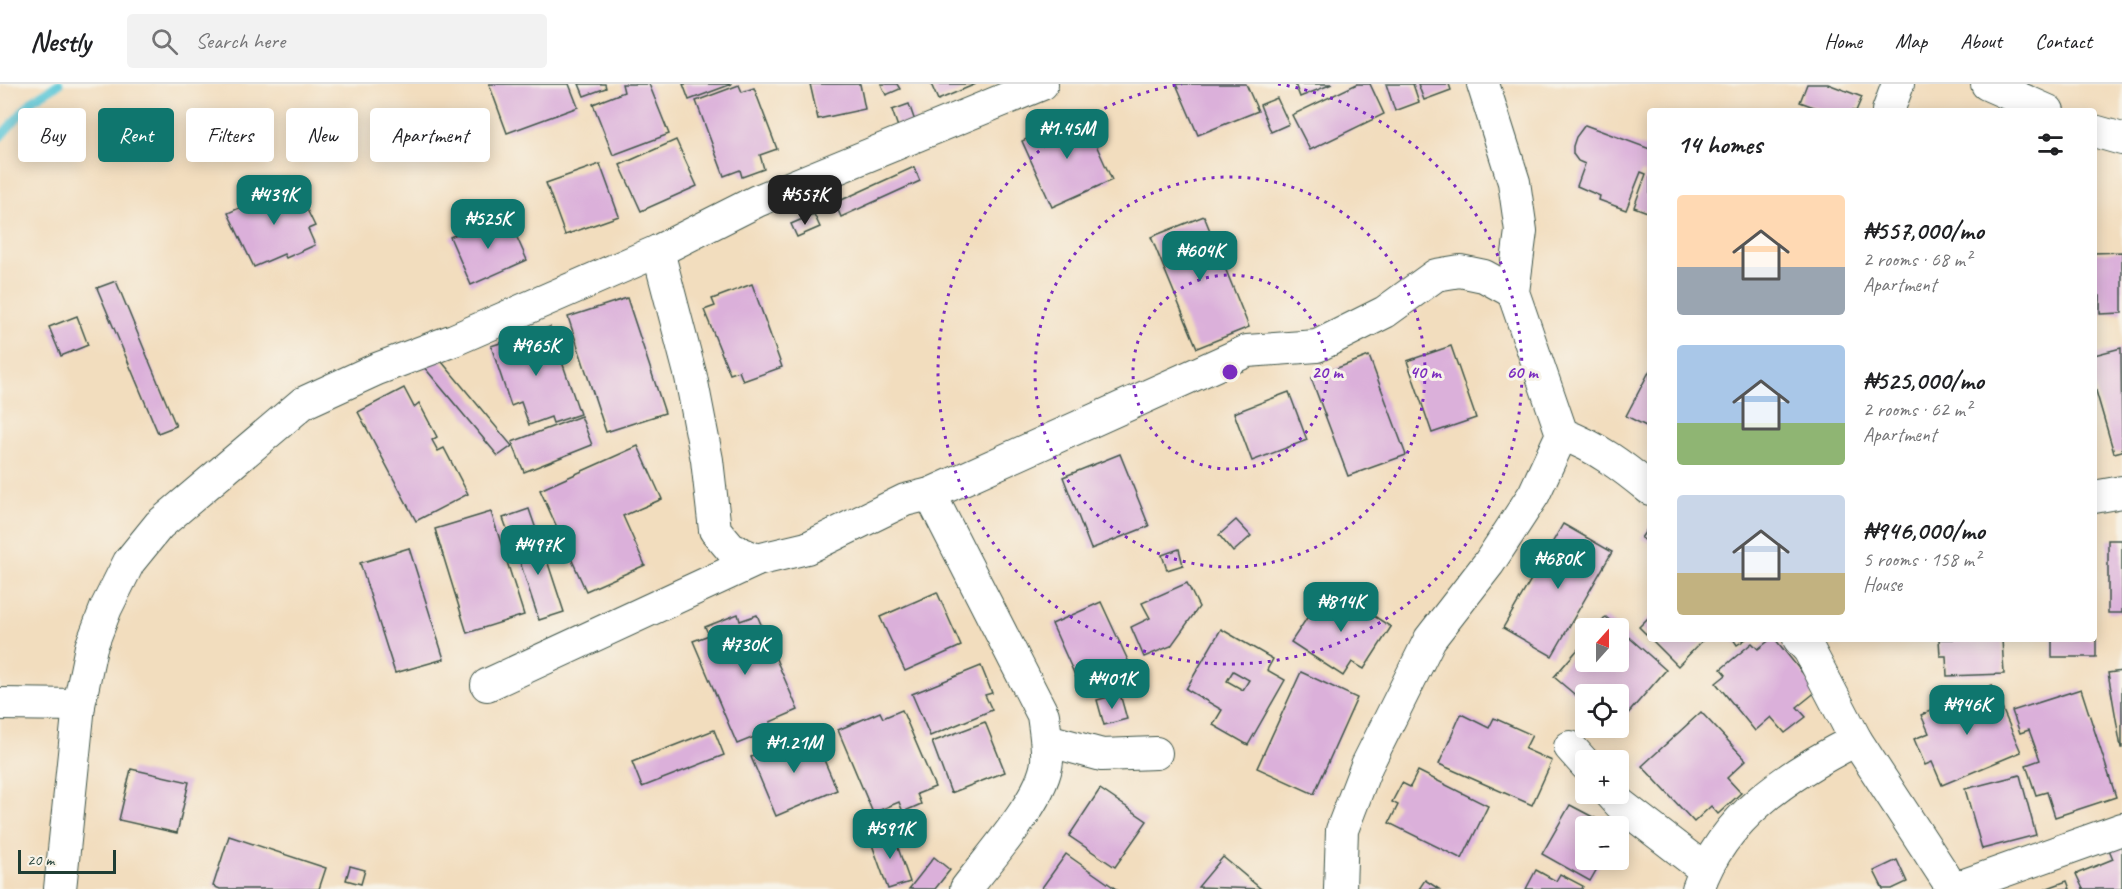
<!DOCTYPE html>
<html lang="en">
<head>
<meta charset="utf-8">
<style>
  body { margin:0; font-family:Caveat,sans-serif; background:#f2f2f2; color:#202124; height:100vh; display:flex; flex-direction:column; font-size:22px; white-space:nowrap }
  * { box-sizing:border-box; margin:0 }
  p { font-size:20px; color:#757577 }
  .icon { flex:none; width:33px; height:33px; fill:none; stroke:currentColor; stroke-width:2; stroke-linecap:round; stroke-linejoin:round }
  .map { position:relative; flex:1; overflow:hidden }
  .drawer { position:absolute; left:1647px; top:24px; width:450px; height:534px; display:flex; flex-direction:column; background:#fff; border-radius:6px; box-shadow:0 3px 15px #0003 }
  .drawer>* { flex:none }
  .top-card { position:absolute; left:18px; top:24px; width:570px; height:54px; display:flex; gap:12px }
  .needle { width:39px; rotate:21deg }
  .tools { position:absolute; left:1575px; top:534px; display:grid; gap:12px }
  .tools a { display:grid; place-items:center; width:54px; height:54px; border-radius:6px; background:#fff; box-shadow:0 3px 15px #0003; font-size:30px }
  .scale { position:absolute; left:18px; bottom:15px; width:98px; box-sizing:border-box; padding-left:6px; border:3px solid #1f3d34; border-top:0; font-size:16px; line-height:21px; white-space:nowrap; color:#1f3d34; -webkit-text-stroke:4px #f7f3e8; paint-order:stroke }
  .price { position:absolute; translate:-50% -51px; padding:0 14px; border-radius:12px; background:#0f766e; color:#fff; font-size:20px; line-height:39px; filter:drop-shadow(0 2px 3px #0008) }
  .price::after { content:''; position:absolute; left:50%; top:36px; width:18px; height:14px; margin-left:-9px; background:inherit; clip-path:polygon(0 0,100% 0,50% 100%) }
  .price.active { background:#222; color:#fff }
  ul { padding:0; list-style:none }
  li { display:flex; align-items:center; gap:18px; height:150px; padding:0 30px }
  li span { display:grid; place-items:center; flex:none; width:168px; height:120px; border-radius:6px; color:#555 }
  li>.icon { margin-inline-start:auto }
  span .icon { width:72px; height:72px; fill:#fffc; stroke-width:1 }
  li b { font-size:26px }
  h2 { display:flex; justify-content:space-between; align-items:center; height:72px; padding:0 30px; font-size:26px }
  .pill { padding:0 21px; border-radius:6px; background:#fff; box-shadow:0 3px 15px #0003; font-size:21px; line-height:54px }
  .pill.active { background:#0f766e; color:#fff }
  header { display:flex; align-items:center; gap:36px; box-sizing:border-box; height:84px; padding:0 30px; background:#fff; border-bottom:2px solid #e0e0e0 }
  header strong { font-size:28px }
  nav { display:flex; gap:33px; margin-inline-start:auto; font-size:21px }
  .search { width:420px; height:54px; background:#f2f2f2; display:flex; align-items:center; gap:15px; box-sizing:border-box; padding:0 21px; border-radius:6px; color:#757577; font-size:22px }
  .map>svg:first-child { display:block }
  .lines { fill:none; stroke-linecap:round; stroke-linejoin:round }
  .stream { stroke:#5dc8d8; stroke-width:9 }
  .building { fill:#dbb0da; fill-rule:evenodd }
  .street-casing { stroke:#3f5549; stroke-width:34 }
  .street { stroke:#fff; stroke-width:32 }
  .ring { fill:none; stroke:#7b2cbf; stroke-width:3; stroke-dasharray:3 6 }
  .centre { fill:#7b2cbf; stroke:#f7f3e8; stroke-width:3 }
  .ring-label { font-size:18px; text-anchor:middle; font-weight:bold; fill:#7b2cbf; stroke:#f7f3e8; stroke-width:6; stroke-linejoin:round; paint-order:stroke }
</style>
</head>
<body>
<header>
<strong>Nestly</strong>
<div class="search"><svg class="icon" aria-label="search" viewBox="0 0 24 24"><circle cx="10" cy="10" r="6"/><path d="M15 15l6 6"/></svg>Search here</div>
<nav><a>Home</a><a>Map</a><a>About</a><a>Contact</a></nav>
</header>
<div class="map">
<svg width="2122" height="805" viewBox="0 0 2122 805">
  <rect width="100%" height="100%" fill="#f7f3e8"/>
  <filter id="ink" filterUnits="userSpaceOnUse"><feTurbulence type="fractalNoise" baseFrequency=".0167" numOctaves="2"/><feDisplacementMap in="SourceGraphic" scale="12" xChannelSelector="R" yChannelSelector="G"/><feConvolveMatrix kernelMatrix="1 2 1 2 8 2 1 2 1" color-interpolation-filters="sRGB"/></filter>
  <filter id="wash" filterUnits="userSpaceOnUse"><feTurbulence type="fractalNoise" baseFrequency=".008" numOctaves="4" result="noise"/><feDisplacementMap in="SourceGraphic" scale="24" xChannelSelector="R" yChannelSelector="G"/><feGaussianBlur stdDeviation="1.35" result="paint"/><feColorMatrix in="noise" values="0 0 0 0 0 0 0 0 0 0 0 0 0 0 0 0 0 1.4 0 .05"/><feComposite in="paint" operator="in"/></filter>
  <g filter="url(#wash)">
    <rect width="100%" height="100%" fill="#f2ddbe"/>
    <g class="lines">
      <polyline class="stream" points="0,53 33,16 59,0"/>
    </g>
    <g id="blocks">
      <g class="building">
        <polygon points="489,0 569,0 578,23 507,49"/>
        <polygon points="579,0 605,0 606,4 584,12"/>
        <polygon points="622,0 649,0 669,50 613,71 593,20 624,8"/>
        <polygon points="683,0 732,0 689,16"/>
        <polygon points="810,0 860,0 865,25 818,35"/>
        <polygon points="881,0 897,0 900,5 886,11"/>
        <polygon points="931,0 976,0 938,16"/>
        <polygon points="1176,0 1246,0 1258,27 1198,51"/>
        <polygon points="1295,0 1332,0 1300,13"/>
        <polygon points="1357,0 1370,0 1384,30 1310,66 1292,31"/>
        <polygon points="1386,0 1413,0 1419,18 1395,27"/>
        <polygon points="1418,0 1449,0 1451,6 1424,16"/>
        <polygon points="1807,0 1828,0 1862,13 1856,27 1825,27 1800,18"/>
        <polygon points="739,1 742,8 754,4 777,65 760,71 764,85 742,93 740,86 724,92 696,17"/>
        <polygon points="1277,14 1289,40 1271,48 1260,21"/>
        <polygon points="909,20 917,43 900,49 892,26"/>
        <polygon points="1082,30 1112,96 1052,123 1022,57"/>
        <polygon points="1585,41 1650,65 1650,129 1634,123 1646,90 1641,88 1626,126 1599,116 1600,112 1577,102 1585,80 1578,77 1573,70 1573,62 1576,53"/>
        <polygon points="676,56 697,102 641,127 620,81"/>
        <polygon points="600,80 619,132 565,151 546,99"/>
        <polygon points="914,83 920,97 841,133 835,119"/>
        <polygon points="294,99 315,142 308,145 315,161 286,174 284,170 254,183 228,129"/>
        <polygon points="814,130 820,143 797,153 791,140"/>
        <polygon points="501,131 510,151 515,149 527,176 471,201 450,153"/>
        <polygon points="1204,132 1249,243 1197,264 1151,153"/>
        <polygon points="2122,168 2122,229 2100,230 2100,212 2094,212 2094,169"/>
        <polygon points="116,197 176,342 158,349 97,204"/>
        <polygon points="752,200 782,283 743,297 739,287 730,290 704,226 715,222 712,215"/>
        <polygon points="627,214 665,329 606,348 568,233"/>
        <polygon points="77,232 88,261 61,272 49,243"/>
        <polygon points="550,243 580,330 553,339 551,333 529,341 521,318 511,322 491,262"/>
        <polygon points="1451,262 1476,334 1432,349 1407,277"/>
        <polygon points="2121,264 2122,367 2114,369 2094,300 2094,271"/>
        <polygon points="437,272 512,362 498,372 424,283"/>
        <polygon points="1369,272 1406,371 1348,392 1311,294"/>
        <polygon points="1650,286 1650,344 1626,332"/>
        <polygon points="404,304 414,323 419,319 437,353 432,356 438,367 444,364 468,410 416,437 358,328"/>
        <polygon points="1289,308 1307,356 1252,377 1234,329"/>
        <polygon points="581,332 592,361 524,388 512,358"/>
        <polygon points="638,362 662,415 623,432 645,481 586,507 540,406"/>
        <polygon points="1120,370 1149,442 1091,465 1063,393"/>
        <polygon points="529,425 537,448 511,456 503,434"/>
        <polygon points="491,428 524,531 467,549 435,445"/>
        <polygon points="1236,436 1251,452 1233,468 1219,451"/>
        <polygon points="1563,440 1612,468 1552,572 1503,544"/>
        <polygon points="1650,441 1650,459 1641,454"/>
        <polygon points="538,449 564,528 539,536 513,457"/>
        <rect x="2108" y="456" width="14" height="73"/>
        <polygon points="409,464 444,575 395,589 360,479"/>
        <polygon points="1179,465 1183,481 1167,486 1162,471"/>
        <polygon points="1187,499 1199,523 1171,562 1144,573 1131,543 1150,534 1142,519"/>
        <polygon points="1328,502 1391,543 1364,585 1352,578 1343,592 1291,558"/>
        <polygon points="937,508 961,562 905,587 880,533"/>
        <polygon points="1101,518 1132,585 1082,607 1052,540"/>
        <polygon points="738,530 740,537 757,531 798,626 770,638 774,645 737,660 693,557 709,551 705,543"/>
        <polygon points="1650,532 1650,554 1639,543"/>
        <polygon points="1606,533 1666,586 1618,641 1618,610 1586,610 1586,620 1554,593 1586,556 1586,578 1618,578 1618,544 1596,544"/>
        <path d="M1221 545 1273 575 1267 586 1285 596 1248 661 1213 641 1222 626 1186 605ZM1233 587 1249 596 1243 606 1227 597Z"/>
        <polygon points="1651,555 1704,555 1678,582"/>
        <polygon points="1733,555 1746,555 1737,561"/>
        <polygon points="1771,555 1775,555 1817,607 1797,623 1806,633 1785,649 1771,633 1755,647 1716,599 1726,591 1721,585 1752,559 1758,565"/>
        <polygon points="1939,555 2002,555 2004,590 1947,592 1946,572 1940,572"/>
        <rect x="2052" y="555" width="44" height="18"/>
        <polygon points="981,582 992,609 985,611 992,626 930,652 912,610"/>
        <polygon points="2122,587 2122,664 2121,664 2108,589"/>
        <polygon points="1301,588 1357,614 1314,710 1257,684"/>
        <polygon points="1992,601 2021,668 1942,701 1932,678 1925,681 1914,655 1929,649 1921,631"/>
        <polygon points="2081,605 2116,713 2055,733 2047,708 2036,711 2026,681 2040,676 2029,646 2020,649 2012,627"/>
        <polygon points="1120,610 1127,635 1104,641 1097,616"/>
        <polygon points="902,626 935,703 917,710 921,720 903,728 899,718 873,729 838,646 880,628 883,634"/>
        <polygon points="1701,628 1746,676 1727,694 1741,709 1718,730 1711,722 1694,738 1642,682"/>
        <polygon points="1461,630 1489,644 1494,634 1532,651 1525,665 1552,677 1532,721 1439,680"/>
        <polygon points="985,638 1005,688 951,709 932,658"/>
        <polygon points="714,646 724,671 642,703 632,678"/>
        <polygon points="812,648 837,706 776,732 751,673"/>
        <polygon points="131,685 189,698 177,749 119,736"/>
        <polygon points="1418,687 1488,722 1462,775 1389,739 1398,721 1392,718 1402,699 1410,703"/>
        <polygon points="2020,691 2036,751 1982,765 1965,705"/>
        <polygon points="1100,705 1147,737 1115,783 1069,752"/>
        <polygon points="1570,721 1610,742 1586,742 1586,776 1602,776 1590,797 1542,770"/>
        <polygon points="892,747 910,798 888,805 870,755"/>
        <polygon points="229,752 326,784 319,805 220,805 213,802"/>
        <polygon points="2122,757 2122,805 2083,805 2076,790 2113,775 2108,763"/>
        <polygon points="1066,770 1116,805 1041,805"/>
        <polygon points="934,773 950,786 935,805 909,805"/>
        <polygon points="1223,773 1261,805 1198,803"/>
        <polygon points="1897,776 1907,798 1892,805 1883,805 1874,787"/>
        <polygon points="350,782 365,786 361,800 346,796"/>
        <polygon points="1536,786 1556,797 1560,790 1583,802 1582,805 1526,805"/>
        <polygon points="1425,796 1439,805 1419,805"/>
        <polygon points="2067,797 2070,805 2045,805"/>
      </g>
    </g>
  </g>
  <g filter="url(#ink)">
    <use href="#blocks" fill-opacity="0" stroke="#3f5549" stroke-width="1.5"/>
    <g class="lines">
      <g class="street-casing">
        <g id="street">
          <polyline points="1987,0 2048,27"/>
          <polyline points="1888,27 1898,0"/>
          <polyline points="2094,47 2122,55"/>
          <polyline points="658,167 691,293 707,376 715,446 731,465 757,476"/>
          <path d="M1562 350C1597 363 1622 382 1650 405"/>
          <path d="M930 410 1043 631C1045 646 1048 662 1047 677 1044 714 989 774 966 805"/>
          <polyline points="2094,413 2122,408"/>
          <polyline points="1799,555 1809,566 1856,656 1953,805"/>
          <polyline points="487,601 757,476 807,464 905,416 930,410 1247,267 1317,262 1385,228 1436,191 1460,187 1484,192 1513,208"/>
          <polyline points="0,620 79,621"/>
          <polyline points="1047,656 1102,671 1156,669"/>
          <polyline points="1570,663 1586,681"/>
          <polyline points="1611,710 1620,720 1704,785"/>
          <polyline points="60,805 79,621 91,563 106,524 129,478 159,441 303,319 377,285 454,256 658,167 757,117 1042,0"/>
          <polyline points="1340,805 1342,746 1367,681 1430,555 1489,479 1534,410 1562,350 1513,208 1521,147 1514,98 1483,0"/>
          <path d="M1698 805C1723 732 1791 689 1856 656"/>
          <polyline points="1953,805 2122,745"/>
        </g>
      </g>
      <use href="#street" class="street"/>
    </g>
  </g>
  <g class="ring">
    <circle cx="1230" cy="288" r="97"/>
    <circle cx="1230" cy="288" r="195"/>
    <path d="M1278 0A292 292 0 1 1 1182 0"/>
  </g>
  <circle cx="1230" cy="288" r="9" class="centre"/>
  <g class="ring-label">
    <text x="1327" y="294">20 m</text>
    <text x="1425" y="294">40 m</text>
    <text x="1522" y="294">60 m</text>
  </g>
</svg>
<div class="tools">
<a><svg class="needle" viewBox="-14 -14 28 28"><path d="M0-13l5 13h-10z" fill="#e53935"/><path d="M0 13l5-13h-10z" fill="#757577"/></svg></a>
<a><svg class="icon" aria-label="locate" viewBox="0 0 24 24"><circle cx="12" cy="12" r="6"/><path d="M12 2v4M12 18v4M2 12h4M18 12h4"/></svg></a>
<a>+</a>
<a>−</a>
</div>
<div class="scale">20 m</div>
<b class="price" style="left:1067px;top:76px">₦1.45M</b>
<b class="price" style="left:274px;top:142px">₦439K</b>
<b class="price active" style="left:805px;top:142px">₦557K</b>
<b class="price" style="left:488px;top:166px">₦525K</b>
<b class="price" style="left:1200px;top:198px">₦604K</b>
<b class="price" style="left:536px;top:293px">₦965K</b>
<b class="price" style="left:538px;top:492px">₦497K</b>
<b class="price" style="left:1558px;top:506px">₦680K</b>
<b class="price" style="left:1341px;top:549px">₦814K</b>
<b class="price" style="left:745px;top:592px">₦730K</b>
<b class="price" style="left:1112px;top:626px">₦401K</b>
<b class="price" style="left:1967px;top:652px">₦946K</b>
<b class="price" style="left:794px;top:690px">₦1.21M</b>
<b class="price" style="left:890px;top:776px">₦591K</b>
<div class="top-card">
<a class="pill">Buy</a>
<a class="pill active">Rent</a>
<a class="pill">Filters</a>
<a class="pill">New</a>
<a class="pill">Apartment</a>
</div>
<section class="drawer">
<h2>14 homes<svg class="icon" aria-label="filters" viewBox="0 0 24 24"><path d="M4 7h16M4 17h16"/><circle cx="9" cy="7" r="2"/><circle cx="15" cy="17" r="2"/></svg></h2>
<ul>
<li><span style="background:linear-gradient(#ffd9b3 60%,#9aa5b1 0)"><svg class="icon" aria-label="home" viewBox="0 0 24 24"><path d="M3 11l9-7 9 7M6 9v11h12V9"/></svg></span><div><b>₦557,000/mo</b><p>2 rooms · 68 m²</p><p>Apartment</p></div></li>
<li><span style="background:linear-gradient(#a9c7e8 65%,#8fb573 0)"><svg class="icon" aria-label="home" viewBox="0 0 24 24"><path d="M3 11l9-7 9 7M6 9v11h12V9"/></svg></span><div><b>₦525,000/mo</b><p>2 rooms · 62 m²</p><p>Apartment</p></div></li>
<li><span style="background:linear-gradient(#c9d6e8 65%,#c2b280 0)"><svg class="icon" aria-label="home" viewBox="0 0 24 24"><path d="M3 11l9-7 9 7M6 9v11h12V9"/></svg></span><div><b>₦946,000/mo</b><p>5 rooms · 158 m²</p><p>House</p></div></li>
</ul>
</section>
</div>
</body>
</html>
